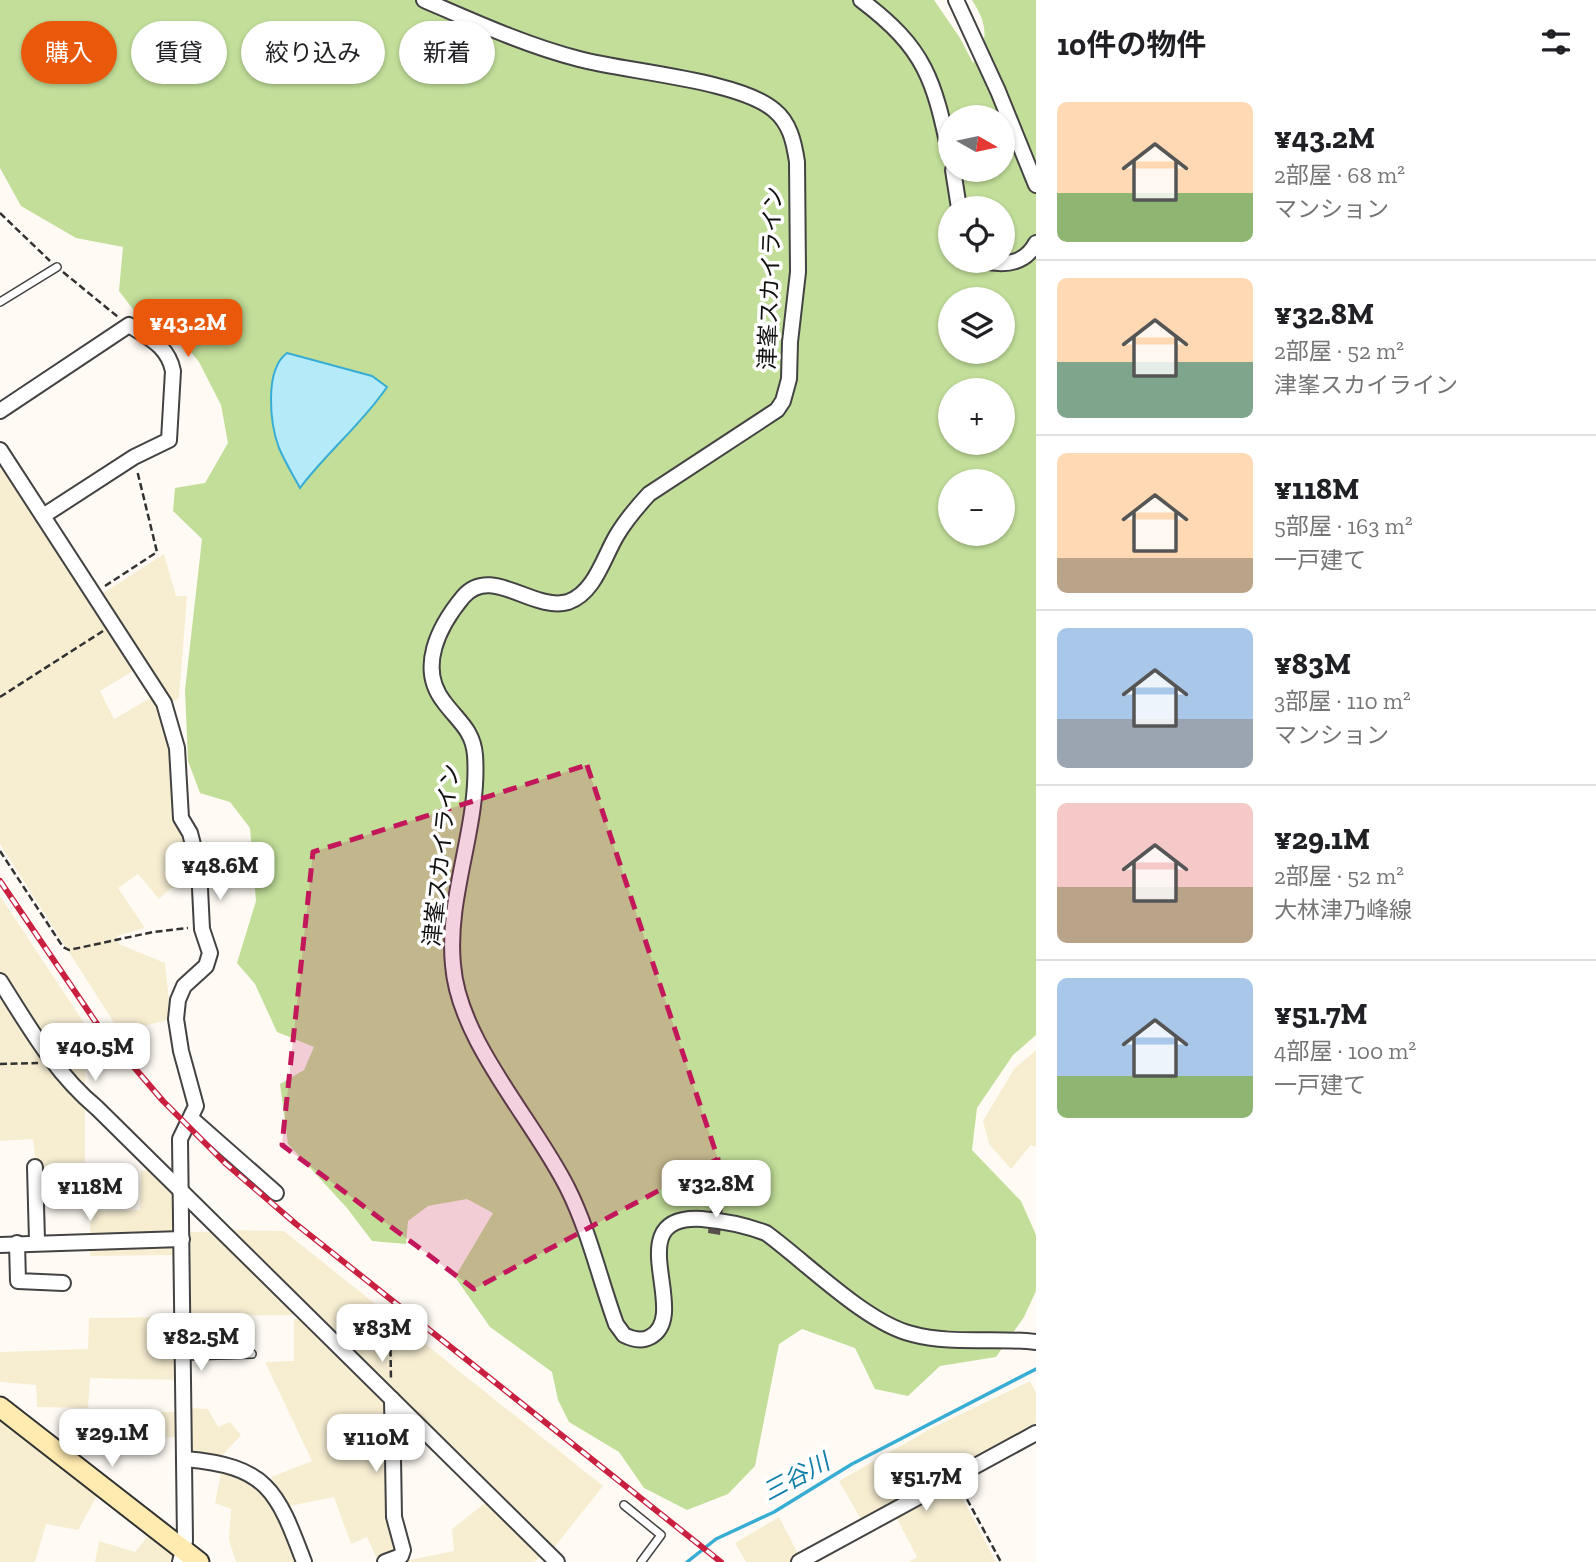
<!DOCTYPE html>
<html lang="ja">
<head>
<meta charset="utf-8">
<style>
  body { margin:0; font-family:"Zilla Slab","Noto Sans JP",serif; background:#f2f2f2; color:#202124; height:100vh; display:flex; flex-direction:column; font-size:26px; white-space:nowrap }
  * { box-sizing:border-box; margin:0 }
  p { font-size:23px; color:#757577 }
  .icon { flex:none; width:38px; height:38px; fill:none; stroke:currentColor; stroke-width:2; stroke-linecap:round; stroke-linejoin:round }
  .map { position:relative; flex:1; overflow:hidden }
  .drawer { display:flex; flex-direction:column; background:#fff; width:560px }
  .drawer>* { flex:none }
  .banner { position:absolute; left:21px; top:21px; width:665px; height:63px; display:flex; gap:14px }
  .needle { width:46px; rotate:99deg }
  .buttons { position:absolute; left:938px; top:105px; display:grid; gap:14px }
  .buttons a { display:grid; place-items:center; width:77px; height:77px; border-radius:50%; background:#fff; box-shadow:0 2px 5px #0004; font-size:35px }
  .price { position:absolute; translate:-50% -60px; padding:0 16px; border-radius:14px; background:#fff; color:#222; font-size:23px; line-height:46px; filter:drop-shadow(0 2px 4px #0008) }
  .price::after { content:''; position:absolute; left:50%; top:42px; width:21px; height:16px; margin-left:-10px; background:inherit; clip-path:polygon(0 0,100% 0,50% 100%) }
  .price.selected { background:#ea580c; color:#fff }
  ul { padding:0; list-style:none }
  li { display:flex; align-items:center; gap:21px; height:175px; padding:0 21px }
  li+li { border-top:2px solid #e0e0e0 }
  li span { display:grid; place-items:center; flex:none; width:196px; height:140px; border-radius:10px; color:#555 }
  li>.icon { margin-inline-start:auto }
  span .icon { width:84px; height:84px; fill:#fffc; stroke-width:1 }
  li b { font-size:30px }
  h2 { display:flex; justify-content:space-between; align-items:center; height:84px; padding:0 21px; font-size:30px }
  .tag { padding:0 24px; border-radius:32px; background:#fff; box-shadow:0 2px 5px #0004; font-size:24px; line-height:63px }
  .tag.selected { background:#ea580c; color:#fff }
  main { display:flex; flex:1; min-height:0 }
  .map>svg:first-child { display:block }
  .farmland { fill:#f7eed2 }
  .forest { fill:#c2de99; fill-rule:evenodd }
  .water { fill:#b5eaf9; stroke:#38add4; stroke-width:2 }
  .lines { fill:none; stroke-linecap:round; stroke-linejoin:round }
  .stream { stroke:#38add4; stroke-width:3.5 }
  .building { fill:#5a4f4c }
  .service-casing { stroke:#434343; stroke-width:10 }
  .minor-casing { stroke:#434343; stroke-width:18 }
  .secondary-casing { stroke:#323232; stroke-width:23 }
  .path { stroke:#323232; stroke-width:2.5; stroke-dasharray:7 3.5; stroke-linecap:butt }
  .service { stroke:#fff; stroke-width:7 }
  .minor { stroke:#fff; stroke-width:14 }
  .secondary { stroke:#ffeaaf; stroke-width:19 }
  .rail-casing { stroke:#c92040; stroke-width:6 }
  .rail { stroke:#fff; stroke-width:3.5; stroke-dasharray:10; stroke-linecap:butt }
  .marked { fill:#c2185b; fill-opacity:0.2; stroke:#c2185b; stroke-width:5; stroke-dasharray:14 9; stroke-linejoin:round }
  .labels { text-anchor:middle; stroke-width:7; stroke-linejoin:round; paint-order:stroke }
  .street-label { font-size:23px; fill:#101010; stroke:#fff }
  .water-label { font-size:24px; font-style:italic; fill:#117eaa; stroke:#fff }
</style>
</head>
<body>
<main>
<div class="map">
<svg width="1036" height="1562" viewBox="0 0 1036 1562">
  <rect width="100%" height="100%" fill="#fffbf4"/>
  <g class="farmland">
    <polygon points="0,465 133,671 100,691 114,719 152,697 166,732 173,771 174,825 184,831 197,885 171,888 159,899 138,874 118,888 145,928 117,936 119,944 165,963 171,1019 120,1032 0,844"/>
    <polygon points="164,554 176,596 187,596 179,698 169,704 100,595"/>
    <polygon points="0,896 110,1062 85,1061 85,1166 36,1166 33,1139 0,1141"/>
    <polygon points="1036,1050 1036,1147 1031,1145 1011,1169 989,1144 983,1121 1014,1069"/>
    <polygon points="153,1169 177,1195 177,1255 90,1256 90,1211 140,1210 141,1171"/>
    <polygon points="233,1230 284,1231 603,1486 553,1549 234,1235"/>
    <polygon points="187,1232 217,1232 293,1306 293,1315 189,1316"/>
    <polygon points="179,1317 179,1380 90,1378 88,1408 37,1407 36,1385 0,1382 0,1352 88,1349 89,1318"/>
    <polygon points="303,1318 389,1403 399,1549 396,1553 377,1559 367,1537 351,1544 334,1497 290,1506 271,1477 312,1461 265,1362 294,1361 294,1319"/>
    <polygon points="1030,1381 1036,1393 1036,1423 863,1523 839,1481 932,1428"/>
    <polygon points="191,1408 208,1409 218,1427 230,1422 241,1435 219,1459 191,1454"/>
    <polygon points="118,1412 180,1412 179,1437 135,1438 133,1446 121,1446"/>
    <polygon points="0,1418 98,1494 78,1530 46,1524 35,1562 0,1562"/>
    <polygon points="222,1469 250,1480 281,1513 300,1562 236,1562 229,1540 231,1509 215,1503"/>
    <polygon points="955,1483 996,1562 909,1562 917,1557 895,1515"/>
    <polygon points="485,1503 542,1554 535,1562 399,1562 454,1551 452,1529"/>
    <polygon points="779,1517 800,1557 790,1562 746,1562 735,1543"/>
    <polygon points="148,1536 176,1556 175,1562 95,1562 99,1541 135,1552"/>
  </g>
  <path class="forest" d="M0 0H934L960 38 973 63C989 40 988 25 972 0H1036V1035L1013 1055 977 1108 972 1150 1021 1201 1036 1235V1291L1024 1317 996 1357 940 1366 908 1396 875 1389 855 1348 802 1329 779 1344 755 1466 728 1494 687 1510 644 1488 619 1452 569 1422 558 1400 552 1372 490 1327 455 1277 493 1213 467 1199 428 1206 408 1221 406 1244 372 1241 347 1208 288 1144 280 1084 304 1070 314 1047 277 1032 255 984 237 963 256 901 250 828 230 802 200 793 188 761 185 690 202 539 173 511 175 488 205 483 228 443 221 405 199 362 180 338 146 326 119 291 123 247 76 238 21 206 0 168ZM950 117H1003V170H950ZM950 208H1003V261H950ZM950 299H1003V352H950ZM950 390H1003V443H950ZM950 481H1003V534H950Z"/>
  <path class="water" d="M287 353 372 376 387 387C362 424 327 452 300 488 293 475 285 462 279 448 270 424 264 370 287 353Z"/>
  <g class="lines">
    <polyline class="stream" points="687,1562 716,1539 774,1512 852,1464 1036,1369"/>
  </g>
  <polygon class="building" points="711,1205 723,1206 720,1235 708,1233"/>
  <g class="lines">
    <g class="service-casing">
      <g id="service">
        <polyline points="0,302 57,267"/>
        <polyline points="183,1356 252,1354"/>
        <polyline points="624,1505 661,1535 641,1562"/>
      </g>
    </g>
    <g class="minor-casing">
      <g id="minor">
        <path d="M424 0C475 22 525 45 579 59 627 72 739 80 774 110 790 123 794 142 797 162L798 272 790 342 789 379 783 401 777 410 649 494C637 507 626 520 617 535 604 556 595 593 568 602 533 612 491 564 463 597 439 626 417 668 444 702 458 721 473 730 475 755 480 826 446 895 453 965 459 1042 534 1120 568 1189 589 1231 600 1280 616 1324L624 1335C632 1339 641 1342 650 1337 693 1315 616 1214 702 1219 725 1221 745 1225 766 1233 806 1262 866 1323 912 1334 953 1345 994 1337 1036 1342"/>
        <path d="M861 0C926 49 934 80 950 156"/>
        <polyline points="956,0 998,91 1036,185"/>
        <polyline points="953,170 959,208"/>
        <path d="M983 261C1005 266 1025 264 1036 243"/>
        <path d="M0 411 129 325C149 338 168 346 173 371L169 440 134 457 43 516"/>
        <polyline points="0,450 164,703 177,748 181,818 190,833 199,868 202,929 210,953 206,966 184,986 178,1000 176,1019 181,1051 196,1106 180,1139 185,1541 180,1562"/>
        <path d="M0 981C29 1027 55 1073 97 1108L557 1562"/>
        <polyline points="192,1119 276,1193"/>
        <polyline points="35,1167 37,1241"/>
        <polyline points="17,1243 18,1281 63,1283"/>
        <polyline points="0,1245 182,1239"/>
        <path d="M185 1459C267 1466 277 1490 304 1562"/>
        <polyline points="385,1562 401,1556 403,1550 394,1517 392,1399"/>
        <polyline points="799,1562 1036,1433"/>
      </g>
    </g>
    <g class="secondary-casing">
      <polyline id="secondary" points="0,1407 199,1562"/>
    </g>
    <g class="path">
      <polyline points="0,213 50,261"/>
      <polyline points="63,272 118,317"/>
      <polyline points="105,586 157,552 137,470"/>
      <polyline points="0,697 103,631"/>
      <polyline points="0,851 63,947 69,950 153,932 188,928"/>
      <polyline points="0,1064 38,1063"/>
      <polyline points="390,1318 391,1381"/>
      <polyline points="962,1490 1001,1562"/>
    </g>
    <use href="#service" class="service"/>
    <use href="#minor" class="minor"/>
    <use href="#secondary" class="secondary"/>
    <g class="rail-casing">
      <polyline id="rail" points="0,881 97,1024 163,1101 225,1163 296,1224 721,1562"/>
    </g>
    <use href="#rail" class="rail"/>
  </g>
  <path class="marked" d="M587 765 718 1159 474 1289 282 1145 313 852Z"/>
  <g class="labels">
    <g class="street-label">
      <text transform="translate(770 278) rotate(-88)" y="8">津峯スカイライン</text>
      <text transform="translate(441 855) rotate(-84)" y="8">津峯スカイライン</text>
    </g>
    <g class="water-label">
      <text transform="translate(796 1477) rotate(-28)" y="8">三谷川</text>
    </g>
  </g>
</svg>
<div class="buttons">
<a><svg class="needle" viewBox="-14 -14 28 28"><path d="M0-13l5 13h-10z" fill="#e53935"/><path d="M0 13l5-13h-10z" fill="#757577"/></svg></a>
<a><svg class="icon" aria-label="locate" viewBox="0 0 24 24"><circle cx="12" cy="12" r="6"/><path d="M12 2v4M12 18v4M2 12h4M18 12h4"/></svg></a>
<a><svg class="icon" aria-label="layers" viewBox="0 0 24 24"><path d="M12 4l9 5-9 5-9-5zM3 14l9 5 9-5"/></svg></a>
<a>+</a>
<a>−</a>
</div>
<b class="price selected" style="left:188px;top:359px">¥43.2M</b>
<b class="price" style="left:220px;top:902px">¥48.6M</b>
<b class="price" style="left:95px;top:1083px">¥40.5M</b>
<b class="price" style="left:716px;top:1220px">¥32.8M</b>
<b class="price" style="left:90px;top:1223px">¥118M</b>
<b class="price" style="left:382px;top:1364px">¥83M</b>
<b class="price" style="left:201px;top:1373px">¥82.5M</b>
<b class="price" style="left:112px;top:1469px">¥29.1M</b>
<b class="price" style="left:376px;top:1474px">¥110M</b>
<b class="price" style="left:926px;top:1513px">¥51.7M</b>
<div class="banner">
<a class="tag selected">購入</a>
<a class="tag">賃貸</a>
<a class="tag">絞り込み</a>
<a class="tag">新着</a>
</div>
</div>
<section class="drawer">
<h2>10件の物件<svg class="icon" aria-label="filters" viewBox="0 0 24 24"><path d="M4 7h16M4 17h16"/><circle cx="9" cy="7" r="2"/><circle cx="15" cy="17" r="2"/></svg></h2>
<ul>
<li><span style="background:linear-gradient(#ffd9b3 65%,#8fb573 0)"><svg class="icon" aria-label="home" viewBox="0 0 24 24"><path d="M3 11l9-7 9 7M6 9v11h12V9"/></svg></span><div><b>¥43.2M</b><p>2部屋 · 68 m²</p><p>マンション</p></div></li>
<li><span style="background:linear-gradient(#ffd9b3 60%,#7fa58c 0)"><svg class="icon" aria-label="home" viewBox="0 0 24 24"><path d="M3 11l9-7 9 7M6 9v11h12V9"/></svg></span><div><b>¥32.8M</b><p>2部屋 · 52 m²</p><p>津峯スカイライン</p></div></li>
<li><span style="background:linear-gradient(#ffd9b3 75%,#b9a48a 0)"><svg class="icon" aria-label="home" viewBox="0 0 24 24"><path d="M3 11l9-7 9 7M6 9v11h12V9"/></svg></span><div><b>¥118M</b><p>5部屋 · 163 m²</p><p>一戸建て</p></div></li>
<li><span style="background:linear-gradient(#a9c7e8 65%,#9aa5b1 0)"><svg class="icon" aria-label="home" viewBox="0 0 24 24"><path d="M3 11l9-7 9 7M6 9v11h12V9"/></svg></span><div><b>¥83M</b><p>3部屋 · 110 m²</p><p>マンション</p></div></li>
<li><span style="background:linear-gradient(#f6c9c9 60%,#b9a48a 0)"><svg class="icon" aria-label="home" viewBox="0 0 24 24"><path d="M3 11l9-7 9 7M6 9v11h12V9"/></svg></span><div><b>¥29.1M</b><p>2部屋 · 52 m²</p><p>大林津乃峰線</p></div></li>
<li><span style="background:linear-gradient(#a9c7e8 70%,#8fb573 0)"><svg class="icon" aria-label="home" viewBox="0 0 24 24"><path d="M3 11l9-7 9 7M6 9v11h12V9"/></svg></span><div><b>¥51.7M</b><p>4部屋 · 100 m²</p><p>一戸建て</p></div></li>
</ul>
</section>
</main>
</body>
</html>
